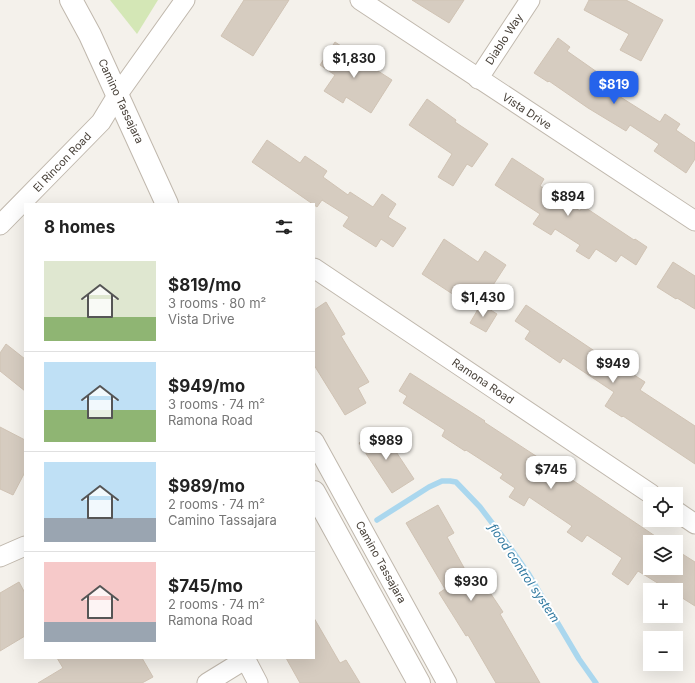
<!DOCTYPE html>
<html lang="en">
<head>
<meta charset="utf-8">
<style>
  body { margin:0; font-family:Inter,sans-serif; background:#f2f2f2; color:#222; height:100vh; display:flex; flex-direction:column; font-size:15px; white-space:nowrap }
  * { box-sizing:border-box; margin:0 }
  p { font-size:13px; color:#767676 }
  .icon { flex:none; width:22px; height:22px; fill:none; stroke:currentColor; stroke-width:2; stroke-linecap:round; stroke-linejoin:round }
  .map { position:relative; flex:1; overflow:hidden }
  .details { position:absolute; left:24px; top:203px; width:291px; height:456px; display:flex; flex-direction:column; background:#fff; border-radius:0px; box-shadow:0 4px 16px #0002 }
  .details>* { flex:none }
  .buttons { position:absolute; left:643px; top:487px; display:grid; gap:8px }
  .buttons a { display:grid; place-items:center; width:40px; height:40px; border-radius:0px; background:#fff; box-shadow:0 4px 16px #0002; font-size:20px }
  .price { position:absolute; translate:-50% -34px; padding:0 9px; border-radius:8px; background:#fff; color:#222; font-size:13px; line-height:26px; filter:drop-shadow(0 1px 2px #0008) }
  .price::after { content:''; position:absolute; left:50%; top:24px; width:12px; height:9px; margin-left:-6px; background:inherit; clip-path:polygon(0 0,100% 0,50% 100%) }
  .price.on { background:#2563eb; color:#fff }
  ul { padding:0; list-style:none }
  li { display:flex; align-items:center; gap:12px; height:100px; padding:0 20px }
  li+li { border-top:1px solid #e0e0e0 }
  li span { display:grid; place-items:center; flex:none; width:112px; height:80px; border-radius:0px; color:#555 }
  li>.icon { margin-inline-start:auto }
  span .icon { width:48px; height:48px; fill:#fffc; stroke-width:1 }
  li b { font-size:17px }
  h2 { display:flex; justify-content:space-between; align-items:center; height:48px; padding:0 20px; font-size:17px }
  .map>svg:first-child { display:block }
  .green { fill:#d4e7b6 }
  .lines { fill:none; stroke-linecap:round; stroke-linejoin:round }
  .stream { stroke:#aad7ee; stroke-width:5.5 }
  .building { fill:#d6ccc0; stroke:#d0c3b4 }
  .minor-casing { stroke:#c0b8ad; stroke-width:21 }
  .tertiary-casing { stroke:#c0b8ad; stroke-width:24 }
  .minor { stroke:#fff; stroke-width:19 }
  .tertiary { stroke:#fff; stroke-width:22 }
  .labels { text-anchor:middle; stroke-width:4; stroke-linejoin:round; paint-order:stroke }
  .street-label { font-size:11px; fill:#484139; stroke:#fff }
  .water-label { font-size:12px; font-style:italic; fill:#327aa1; stroke:#fff }
</style>
</head>
<body>
<div class="map">
<svg width="695" height="683" viewBox="0 0 695 683">
  <rect width="100%" height="100%" fill="#f4f1eb"/>
  <polygon class="green" points="110,0 158,0 137,34"/>
  <g class="lines">
    <polyline class="stream" points="377,520 429,487 442,481 450,481 456,482 480,507 502,536 528,573 579,659 596,683"/>
  </g>
  <g class="building">
    <polygon points="244,0 289,0 253,56 221,36"/>
    <polygon points="412,0 464,0 449,23"/>
    <polygon points="589,0 626,0 663,20 641,61 620,50 629,34 584,10"/>
    <polygon points="558,38 570,47 567,51 607,79 603,86 660,122 665,114 680,124 676,130 695,143 695,159 686,173 654,151 659,144 630,125 626,131 588,108 549,81 548,82 534,73"/>
    <polygon points="335,42 350,52 350,53 392,80 371,113 346,97 343,103 324,91 335,75 320,65"/>
    <polygon points="427,99 456,120 455,122 488,144 472,167 467,164 453,186 438,177 452,154 409,125"/>
    <polygon points="267,140 300,163 305,156 327,171 323,177 348,195 350,192 373,207 382,194 396,204 388,217 406,228 393,247 381,239 376,247 343,226 349,217 322,200 317,207 252,162"/>
    <polygon points="512,158 544,179 540,186 580,211 583,206 634,240 635,239 647,247 636,265 621,255 616,262 596,249 589,259 576,251 580,245 555,229 551,235 533,224 540,214 495,185"/>
    <polygon points="444,239 478,262 485,251 506,265 477,310 422,274"/>
    <polygon points="673,262 695,276 695,309 677,298 676,299 657,287"/>
    <polygon points="326,302 345,334 341,336 369,382 358,388 366,403 345,415 314,365 314,310"/>
    <polygon points="481,304 497,314 486,332 470,323"/>
    <polygon points="526,305 596,352 597,351 645,382 640,390 695,426 695,464 623,416 622,417 605,406 614,392 563,358 560,363 525,339 530,331 515,321"/>
    <polygon points="6,344 25,359 25,391 0,371 0,353"/>
    <polygon points="410,373 485,421 484,422 565,475 618,511 664,542 650,542 650,568 676,568 676,550 695,562 695,606 676,594 676,590 669,590 638,571 628,585 612,574 622,558 587,535 582,542 567,532 572,526 529,497 524,506 509,497 515,488 500,478 503,474 466,450 465,451 442,436 445,430 403,403 407,396 399,391"/>
    <polygon points="0,427 25,440 25,472 13,495 0,489"/>
    <polygon points="381,429 414,479 392,493 359,443"/>
    <polygon points="438,505 454,533 447,537 468,575 475,570 503,612 500,614 540,683 496,683 468,635 466,636 439,593 445,589 406,523"/>
    <polygon points="19,582 25,593 25,636 0,651 0,593"/>
    <polygon points="314,618 340,663 346,660 360,683 300,683 286,658 314,658"/>
    <polygon points="57,658 142,658 153,677 142,683 38,683 63,668"/>
  </g>
  <g class="lines">
    <g class="minor-casing">
      <g id="minor">
        <polyline points="360,0 695,221"/>
        <polyline points="478,79 530,0"/>
        <polyline points="0,225 101,122 118,94 185,0"/>
        <polyline points="314,268 651,494"/>
        <polyline points="314,441 447,683"/>
        <polyline points="676,511 695,524"/>
        <polyline points="0,557 25,546"/>
        <polyline points="245,658 258,683"/>
        <polyline points="207,683 246,659"/>
      </g>
    </g>
    <g class="tertiary-casing">
      <g id="tertiary">
        <polyline points="71,0 90,35 167,204"/>
        <polyline points="314,492 419,683"/>
      </g>
    </g>
    <use href="#minor" class="minor"/>
    <use href="#tertiary" class="tertiary"/>
  </g>
  <g class="labels">
    <g class="street-label">
      <text transform="translate(504 39) rotate(-57)" y="4">Diablo Way</text>
      <text transform="translate(121 101) rotate(65)" y="4">Camino Tassajara</text>
      <text transform="translate(527 111) rotate(33)" y="4">Vista Drive</text>
      <text transform="translate(62 162) rotate(-46)" y="4">El Rincon Road</text>
      <text transform="translate(483 381) rotate(34)" y="4">Ramona Road</text>
      <text transform="translate(381 562) rotate(61)" y="4">Camino Tassajara</text>
    </g>
    <g class="water-label">
      <text transform="translate(524 573) rotate(56)" y="4">flood control system</text>
    </g>
  </g>
</svg>
<div class="buttons">
<a><svg class="icon" aria-label="locate" viewBox="0 0 24 24"><circle cx="12" cy="12" r="6"/><path d="M12 2v4M12 18v4M2 12h4M18 12h4"/></svg></a>
<a><svg class="icon" aria-label="layers" viewBox="0 0 24 24"><path d="M12 4l9 5-9 5-9-5zM3 14l9 5 9-5"/></svg></a>
<a>+</a>
<a>−</a>
</div>
<b class="price" style="left:354px;top:79px">$1,830</b>
<b class="price on" style="left:614px;top:105px">$819</b>
<b class="price" style="left:568px;top:217px">$894</b>
<b class="price" style="left:483px;top:318px">$1,430</b>
<b class="price" style="left:613px;top:384px">$949</b>
<b class="price" style="left:386px;top:461px">$989</b>
<b class="price" style="left:551px;top:490px">$745</b>
<b class="price" style="left:471px;top:602px">$930</b>
<section class="details">
<h2>8 homes<svg class="icon" aria-label="filters" viewBox="0 0 24 24"><path d="M4 7h16M4 17h16"/><circle cx="9" cy="7" r="2"/><circle cx="15" cy="17" r="2"/></svg></h2>
<ul>
<li><span style="background:linear-gradient(#dfe7d0 70%,#8fb573 0)"><svg class="icon" aria-label="home" viewBox="0 0 24 24"><path d="M3 11l9-7 9 7M6 9v11h12V9"/></svg></span><div><b>$819/mo</b><p>3 rooms · 80 m²</p><p>Vista Drive</p></div></li>
<li><span style="background:linear-gradient(#bfe0f5 60%,#8fb573 0)"><svg class="icon" aria-label="home" viewBox="0 0 24 24"><path d="M3 11l9-7 9 7M6 9v11h12V9"/></svg></span><div><b>$949/mo</b><p>3 rooms · 74 m²</p><p>Ramona Road</p></div></li>
<li><span style="background:linear-gradient(#bfe0f5 70%,#9aa5b1 0)"><svg class="icon" aria-label="home" viewBox="0 0 24 24"><path d="M3 11l9-7 9 7M6 9v11h12V9"/></svg></span><div><b>$989/mo</b><p>2 rooms · 74 m²</p><p>Camino Tassajara</p></div></li>
<li><span style="background:linear-gradient(#f6c9c9 75%,#9aa5b1 0)"><svg class="icon" aria-label="home" viewBox="0 0 24 24"><path d="M3 11l9-7 9 7M6 9v11h12V9"/></svg></span><div><b>$745/mo</b><p>2 rooms · 74 m²</p><p>Ramona Road</p></div></li>
</ul>
</section>
</div>
</body>
</html>
